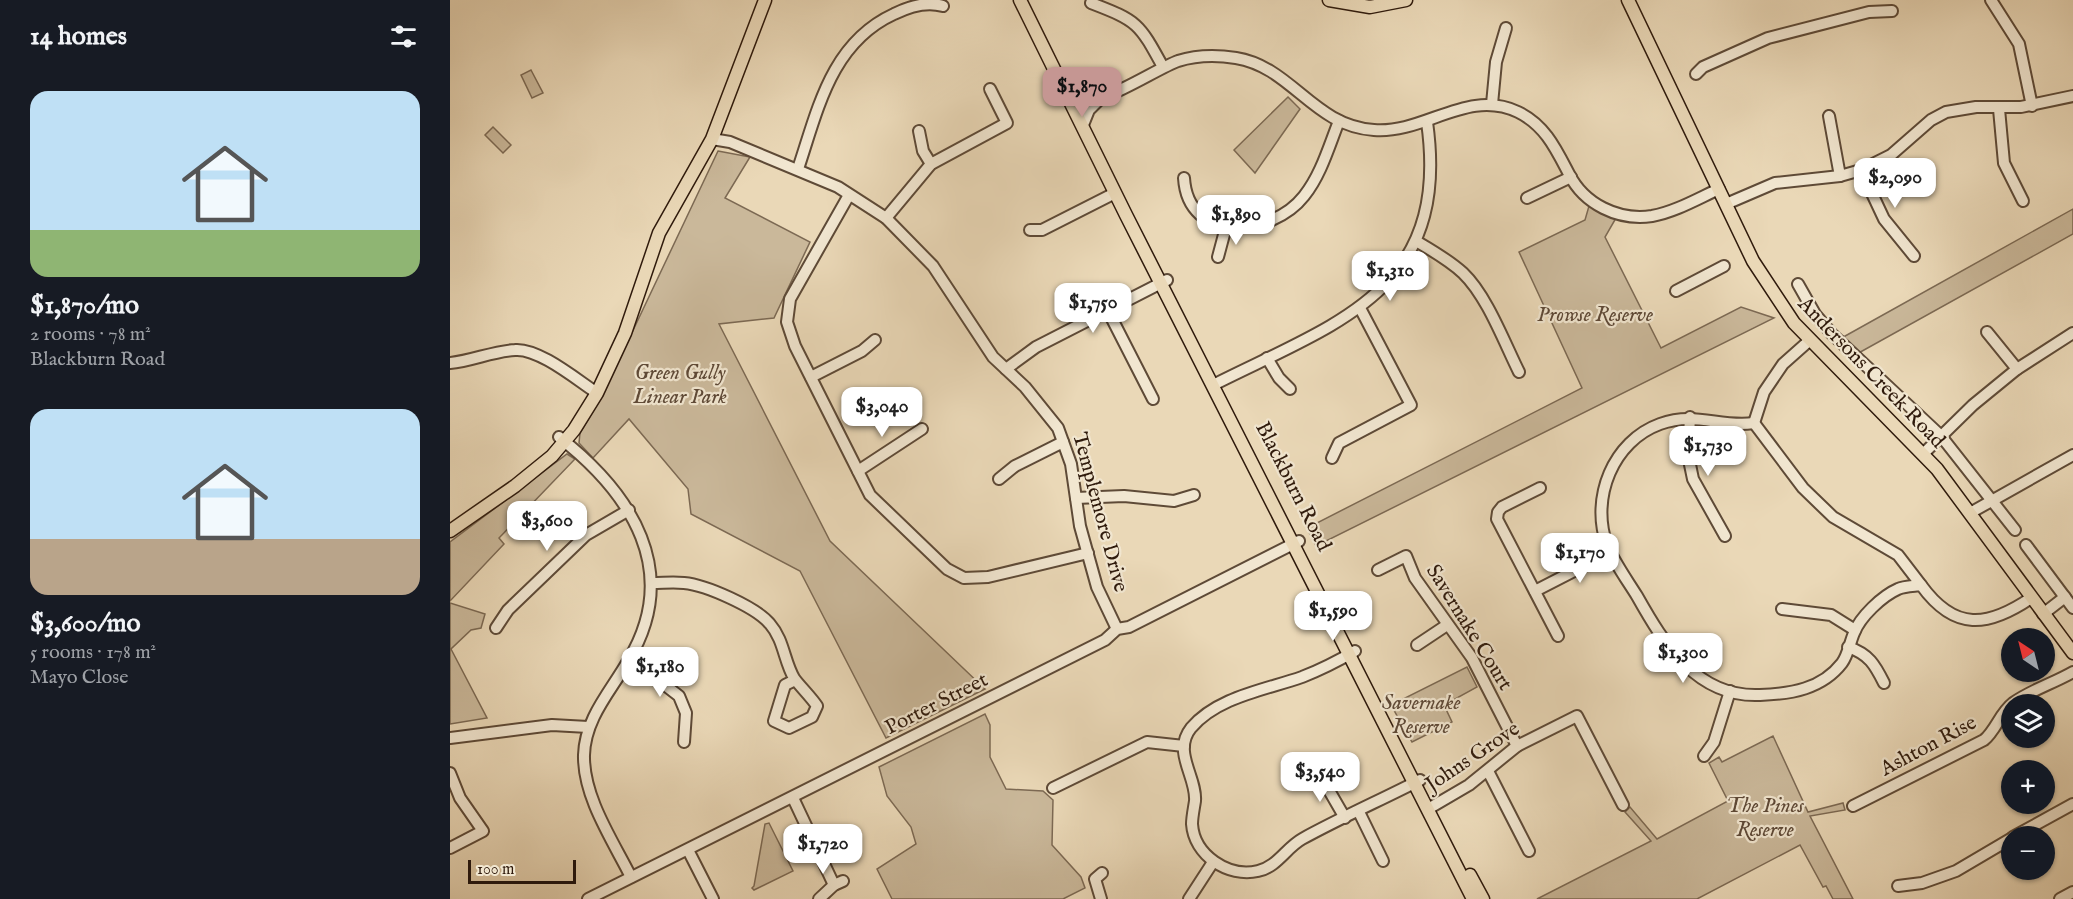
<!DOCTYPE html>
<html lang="en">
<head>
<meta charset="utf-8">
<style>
  body { margin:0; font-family:"IM FELL English",serif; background:#242831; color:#f1f3f6; height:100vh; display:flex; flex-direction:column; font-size:22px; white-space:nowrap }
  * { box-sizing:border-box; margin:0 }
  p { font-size:20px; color:#9ea1a6 }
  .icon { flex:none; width:33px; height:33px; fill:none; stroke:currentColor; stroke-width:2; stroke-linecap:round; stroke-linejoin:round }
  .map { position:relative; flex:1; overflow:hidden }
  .details { display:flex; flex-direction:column; background:#171b24; width:450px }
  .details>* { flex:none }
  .needle { width:39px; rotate:325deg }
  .controls { position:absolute; left:1551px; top:628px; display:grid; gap:12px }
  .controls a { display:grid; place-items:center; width:54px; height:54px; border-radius:50%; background:#171b24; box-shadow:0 2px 4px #0004; font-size:30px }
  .scale { position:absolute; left:18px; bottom:15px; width:108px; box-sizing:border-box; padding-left:6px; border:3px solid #2f1a0c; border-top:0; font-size:16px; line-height:21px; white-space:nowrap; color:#2f1a0c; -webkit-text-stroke:4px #f1e6d0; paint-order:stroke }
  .price { position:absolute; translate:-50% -51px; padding:0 14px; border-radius:12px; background:#fff; color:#222; font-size:20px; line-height:39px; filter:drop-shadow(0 2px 3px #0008) }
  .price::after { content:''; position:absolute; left:50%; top:36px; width:18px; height:14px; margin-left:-9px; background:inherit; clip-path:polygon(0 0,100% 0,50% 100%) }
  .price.active { background:#c59692; color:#111 }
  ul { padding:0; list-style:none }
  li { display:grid; align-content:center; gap:12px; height:318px; padding:0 30px }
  li span { display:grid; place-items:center; height:186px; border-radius:18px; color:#555 }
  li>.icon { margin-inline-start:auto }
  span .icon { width:108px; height:108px; fill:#fffc; stroke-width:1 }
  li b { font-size:26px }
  h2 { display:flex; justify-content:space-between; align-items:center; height:72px; padding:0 30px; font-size:26px }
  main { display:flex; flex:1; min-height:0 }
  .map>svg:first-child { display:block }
  .green { fill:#cab89a; stroke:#7c6953; stroke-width:1.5 }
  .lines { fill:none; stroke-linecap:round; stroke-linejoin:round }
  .minor-casing { stroke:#5e4a37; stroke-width:14 }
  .major-casing { stroke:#2f1a0c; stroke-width:15 }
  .minor { stroke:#f1e6d0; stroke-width:10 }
  .major { stroke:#ead8b7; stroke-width:12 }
  .labels { text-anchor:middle; stroke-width:4.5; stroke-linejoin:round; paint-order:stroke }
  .park-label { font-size:21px; font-style:italic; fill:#5e4937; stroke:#f1e6d0 }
  .street-label { font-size:21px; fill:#2f1a0c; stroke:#f1e6d0 }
</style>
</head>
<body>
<main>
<section class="details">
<h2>14 homes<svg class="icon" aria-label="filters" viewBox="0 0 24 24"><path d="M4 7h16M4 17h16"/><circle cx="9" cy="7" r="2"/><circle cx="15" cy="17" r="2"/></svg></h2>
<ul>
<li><span style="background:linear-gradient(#bfe0f5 75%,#8fb573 0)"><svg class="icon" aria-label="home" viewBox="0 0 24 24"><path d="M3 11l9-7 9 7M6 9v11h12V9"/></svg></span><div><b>$1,870/mo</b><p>2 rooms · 78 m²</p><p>Blackburn Road</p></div></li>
<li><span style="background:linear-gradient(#bfe0f5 70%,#b9a48a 0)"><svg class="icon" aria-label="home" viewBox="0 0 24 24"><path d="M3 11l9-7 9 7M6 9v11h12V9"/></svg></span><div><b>$3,600/mo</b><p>5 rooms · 178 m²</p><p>Mayo Close</p></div></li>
</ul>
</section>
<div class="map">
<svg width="1623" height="899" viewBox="0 0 1623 899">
  <rect width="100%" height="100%" fill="#ead8b7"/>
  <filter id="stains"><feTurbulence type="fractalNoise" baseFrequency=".00333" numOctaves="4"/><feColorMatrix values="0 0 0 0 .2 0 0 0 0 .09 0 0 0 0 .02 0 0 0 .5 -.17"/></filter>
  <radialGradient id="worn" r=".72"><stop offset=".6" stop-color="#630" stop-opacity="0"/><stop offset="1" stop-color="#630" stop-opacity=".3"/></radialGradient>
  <g class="green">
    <polygon points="81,70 93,93 82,98 71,75"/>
    <polygon points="838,97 850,109 805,173 784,150"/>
    <polygon points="43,127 61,145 53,153 35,135"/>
    <polygon points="268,151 300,157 275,198 360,242 324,318 269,324 380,541 535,689 436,738 350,571 241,514 238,489 179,419 143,458 129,443 130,433 151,398"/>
    <polygon points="1139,206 1166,218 1155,237 1211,348 1291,307 1324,318 866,546 857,528 1132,388 1069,252 1135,220"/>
    <polygon points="1623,209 1623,234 1405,355 1388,340"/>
    <polygon points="117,454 125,459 49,538 54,544 0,601 0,542"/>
    <polygon points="0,603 35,614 31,628 21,630 1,649 37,718 0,724"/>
    <polygon points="1017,667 1027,687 994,705 1002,722 962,742 941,705"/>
    <polygon points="535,714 540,725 540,757 556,789 593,791 603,800 602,845 631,877 635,888 613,899 442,899 427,869 466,844 461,827 437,796 429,767"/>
    <polygon points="1323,736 1358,812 1393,803 1395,810 1360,816 1403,899 1383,899 1376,886 1373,887 1350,845 1247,899 1087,899 1201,841 1175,812 1180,807 1207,839 1278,801 1259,763 1269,757 1272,762"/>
    <polygon points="319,823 343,871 304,890 302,888 304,886 315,824"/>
  </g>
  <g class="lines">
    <g class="minor-casing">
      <g id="minor">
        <polyline points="1541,0 1569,44 1582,106"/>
        <path d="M641 3C688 21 689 23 713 67"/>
        <polyline points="1246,74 1253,67 1318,38 1419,12 1442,11"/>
        <path d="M621 100C640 114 705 69 728 61 747 55 767 55 786 58 842 67 863 126 924 130 975 134 1017 88 1068 112 1095 125 1106 149 1119 174 1134 204 1168 221 1202 216 1225 212 1249 198 1269 189"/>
        <polyline points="1042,104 1046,62 1056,28"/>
        <polyline points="1549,109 1554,163 1573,201"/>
        <polyline points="1379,116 1390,176"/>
        <polyline points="633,125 639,110 649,100"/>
        <polyline points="469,131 473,151 481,164"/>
        <polyline points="262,139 280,142 388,187 436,218 483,266 543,357 575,387 608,428 621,464 630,526 647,587 667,629"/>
        <path d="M348 169C368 109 381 43 444 14 460 6 476 1 493 6"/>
        <polyline points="1411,170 1434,219 1464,256"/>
        <path d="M734 178C738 244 822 237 854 196 871 175 879 146 889 121"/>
        <polyline points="399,195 340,299 337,322 345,346 420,495 497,569 514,578 538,577 638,553"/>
        <polyline points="1077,198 1121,177"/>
        <polyline points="1276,204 1325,183 1390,176 1411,170 1441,155 1481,120 1496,112 1526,107 1571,107 1623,96"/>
        <polyline points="436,218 481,164 557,123 540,89"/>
        <polyline points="580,230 592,230 665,193"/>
        <path d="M966 241C983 251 999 260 1013 273 1037 296 1054 342 1069 372"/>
        <polyline points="768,257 776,227"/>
        <polyline points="1348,284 1365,314 1382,334 1491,436 1565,530"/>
        <polyline points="1226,291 1274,266"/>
        <polyline points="658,311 703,399"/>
        <polyline points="1537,332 1567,369"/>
        <polyline points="817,358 829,378 840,389"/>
        <path d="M0 363C22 361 43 351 65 350 89 348 127 380 147 393"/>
        <polyline points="556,369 586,347 717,280"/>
        <polyline points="361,377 412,351 425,340"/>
        <path d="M763 385C888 322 1001 291 977 122"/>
        <polyline points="1240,417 1238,455 1243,479 1275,536"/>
        <path d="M1304 423C1270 428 1246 411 1210 424 1163 441 1140 498 1157 545 1164 562 1177 580 1187 596 1214 644 1247 698 1310 695 1341 694 1372 689 1392 663 1398 655 1400 642 1404 633 1410 617 1432 596 1448 589 1454 586 1464 586 1471 585 1505 632 1538 627 1581 598"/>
        <polyline points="1304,423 1353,488 1383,517 1448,555 1471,585"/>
        <polyline points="1304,423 1314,392 1333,364 1360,340"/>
        <path d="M109 437C182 494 232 572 178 661 161 691 135 718 134 755 133 797 163 841 181 877"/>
        <polyline points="1473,454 1523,405 1567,369 1623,333"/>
        <polyline points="882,458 889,443 961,405 910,308"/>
        <polyline points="408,471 472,429"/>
        <polyline points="549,479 565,466 613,442"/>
        <polyline points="1090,488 1052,507 1048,512 1047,519 1108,636"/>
        <polyline points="626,498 674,496 724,501 744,495"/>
        <polyline points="1520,513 1623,455"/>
        <polyline points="1576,545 1623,608"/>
        <polyline points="928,570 956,556 965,578 1022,658 1067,746"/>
        <path d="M202 583C213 583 224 582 234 583 256 585 306 607 320 624 334 640 334 661 344 678 347 683 362 698 367 706L362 717 339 728 324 721 335 685 345 680"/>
        <polyline points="1085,591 1161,552"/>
        <polyline points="1332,609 1381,615 1405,630"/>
        <polyline points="1593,614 1615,597"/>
        <polyline points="46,628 58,610 136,535 179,510"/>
        <polyline points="967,645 997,625"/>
        <path d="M1398 647C1419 654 1425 665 1434 683"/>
        <path d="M905 651C888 661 870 670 852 677 815 690 767 697 741 728 722 752 747 777 745 801 744 808 742 817 742 824 744 855 778 878 808 871 827 867 836 848 852 839 890 818 931 800 970 780"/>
        <polyline points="180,658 229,696 236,713 234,742"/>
        <polyline points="0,738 102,725 138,727"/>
        <polyline points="1254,756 1264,742 1280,691"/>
        <polyline points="1038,771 1079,851"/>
        <polyline points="0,773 10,798 33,831 0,848"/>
        <polyline points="869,773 895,818"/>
        <polyline points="603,788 697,742 734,746"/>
        <polyline points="343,798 384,885"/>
        <path d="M1403 806 1534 740C1546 730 1550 713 1563 703 1581 690 1604 683 1623 672"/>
        <polyline points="978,809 1019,785 1067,746 1127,716 1173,805"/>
        <polyline points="909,812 933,861"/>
        <polyline points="1563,837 1623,804"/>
        <polyline points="238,850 263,899"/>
        <polyline points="1448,886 1472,883 1506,871 1562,838"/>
        <polyline points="138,899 655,640 667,629 679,627 849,541"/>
        <polyline points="369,899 384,885 393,881"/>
        <polyline points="651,899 645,879 652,873"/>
        <polyline points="739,899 763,862"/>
        <polyline points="1610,899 1623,892"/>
      </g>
    </g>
    <g class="major-casing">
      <g id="major">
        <polyline points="570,0 676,215 1023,899"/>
        <polyline points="879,0 920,7 956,0"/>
        <polyline points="1178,0 1303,261 1344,323 1487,469 1623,653"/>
        <polyline points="0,531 65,486 102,456 124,430 147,393 175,333 209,233 262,139 315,0"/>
        <polyline points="1020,875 1033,899"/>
      </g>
    </g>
    <use href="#minor" class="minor"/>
    <use href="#major" class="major"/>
  </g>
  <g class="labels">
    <g class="park-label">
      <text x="1145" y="321">Prowse Reserve</text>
      <text x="230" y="379">Green Gully<tspan x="230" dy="24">Linear Park</tspan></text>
      <text x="971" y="709">Savernake<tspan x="971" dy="24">Reserve</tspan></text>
      <text x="1315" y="812">The Pines<tspan x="1315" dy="24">Reserve</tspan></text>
    </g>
    <g class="street-label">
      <text transform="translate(1422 372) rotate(46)" y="7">Andersons Creek Road</text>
      <text transform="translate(844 486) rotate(63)" y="7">Blackburn Road</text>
      <text transform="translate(651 512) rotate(75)" y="7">Templemore Drive</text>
      <text transform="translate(1020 627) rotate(58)" y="7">Savernake Court</text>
      <text transform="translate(486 703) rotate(-27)" y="7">Porter Street</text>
      <text transform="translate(1478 745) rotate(-28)" y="7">Ashton Rise</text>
      <text transform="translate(1022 756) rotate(-34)" y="7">Johns Grove</text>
    </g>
  </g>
  <rect width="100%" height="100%" filter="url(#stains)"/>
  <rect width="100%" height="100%" fill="url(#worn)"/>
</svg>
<div class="controls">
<a><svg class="needle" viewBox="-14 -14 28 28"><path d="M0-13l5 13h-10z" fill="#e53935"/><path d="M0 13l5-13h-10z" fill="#9ea1a6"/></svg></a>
<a><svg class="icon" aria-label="layers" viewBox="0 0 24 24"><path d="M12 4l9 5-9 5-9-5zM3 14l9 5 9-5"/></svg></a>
<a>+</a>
<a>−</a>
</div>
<div class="scale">100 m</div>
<b class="price active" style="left:632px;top:118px">$1,870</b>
<b class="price" style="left:1445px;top:209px">$2,090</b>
<b class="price" style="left:786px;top:246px">$1,890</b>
<b class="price" style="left:940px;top:302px">$1,310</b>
<b class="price" style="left:643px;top:334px">$1,750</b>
<b class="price" style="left:432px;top:438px">$3,040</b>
<b class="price" style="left:1258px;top:477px">$1,730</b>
<b class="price" style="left:97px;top:552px">$3,600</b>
<b class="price" style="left:1130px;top:584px">$1,170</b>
<b class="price" style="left:883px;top:642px">$1,590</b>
<b class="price" style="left:1233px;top:684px">$1,300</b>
<b class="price" style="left:210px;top:698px">$1,180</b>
<b class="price" style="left:870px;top:803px">$3,540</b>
<b class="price" style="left:373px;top:875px">$1,720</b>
</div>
</main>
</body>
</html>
